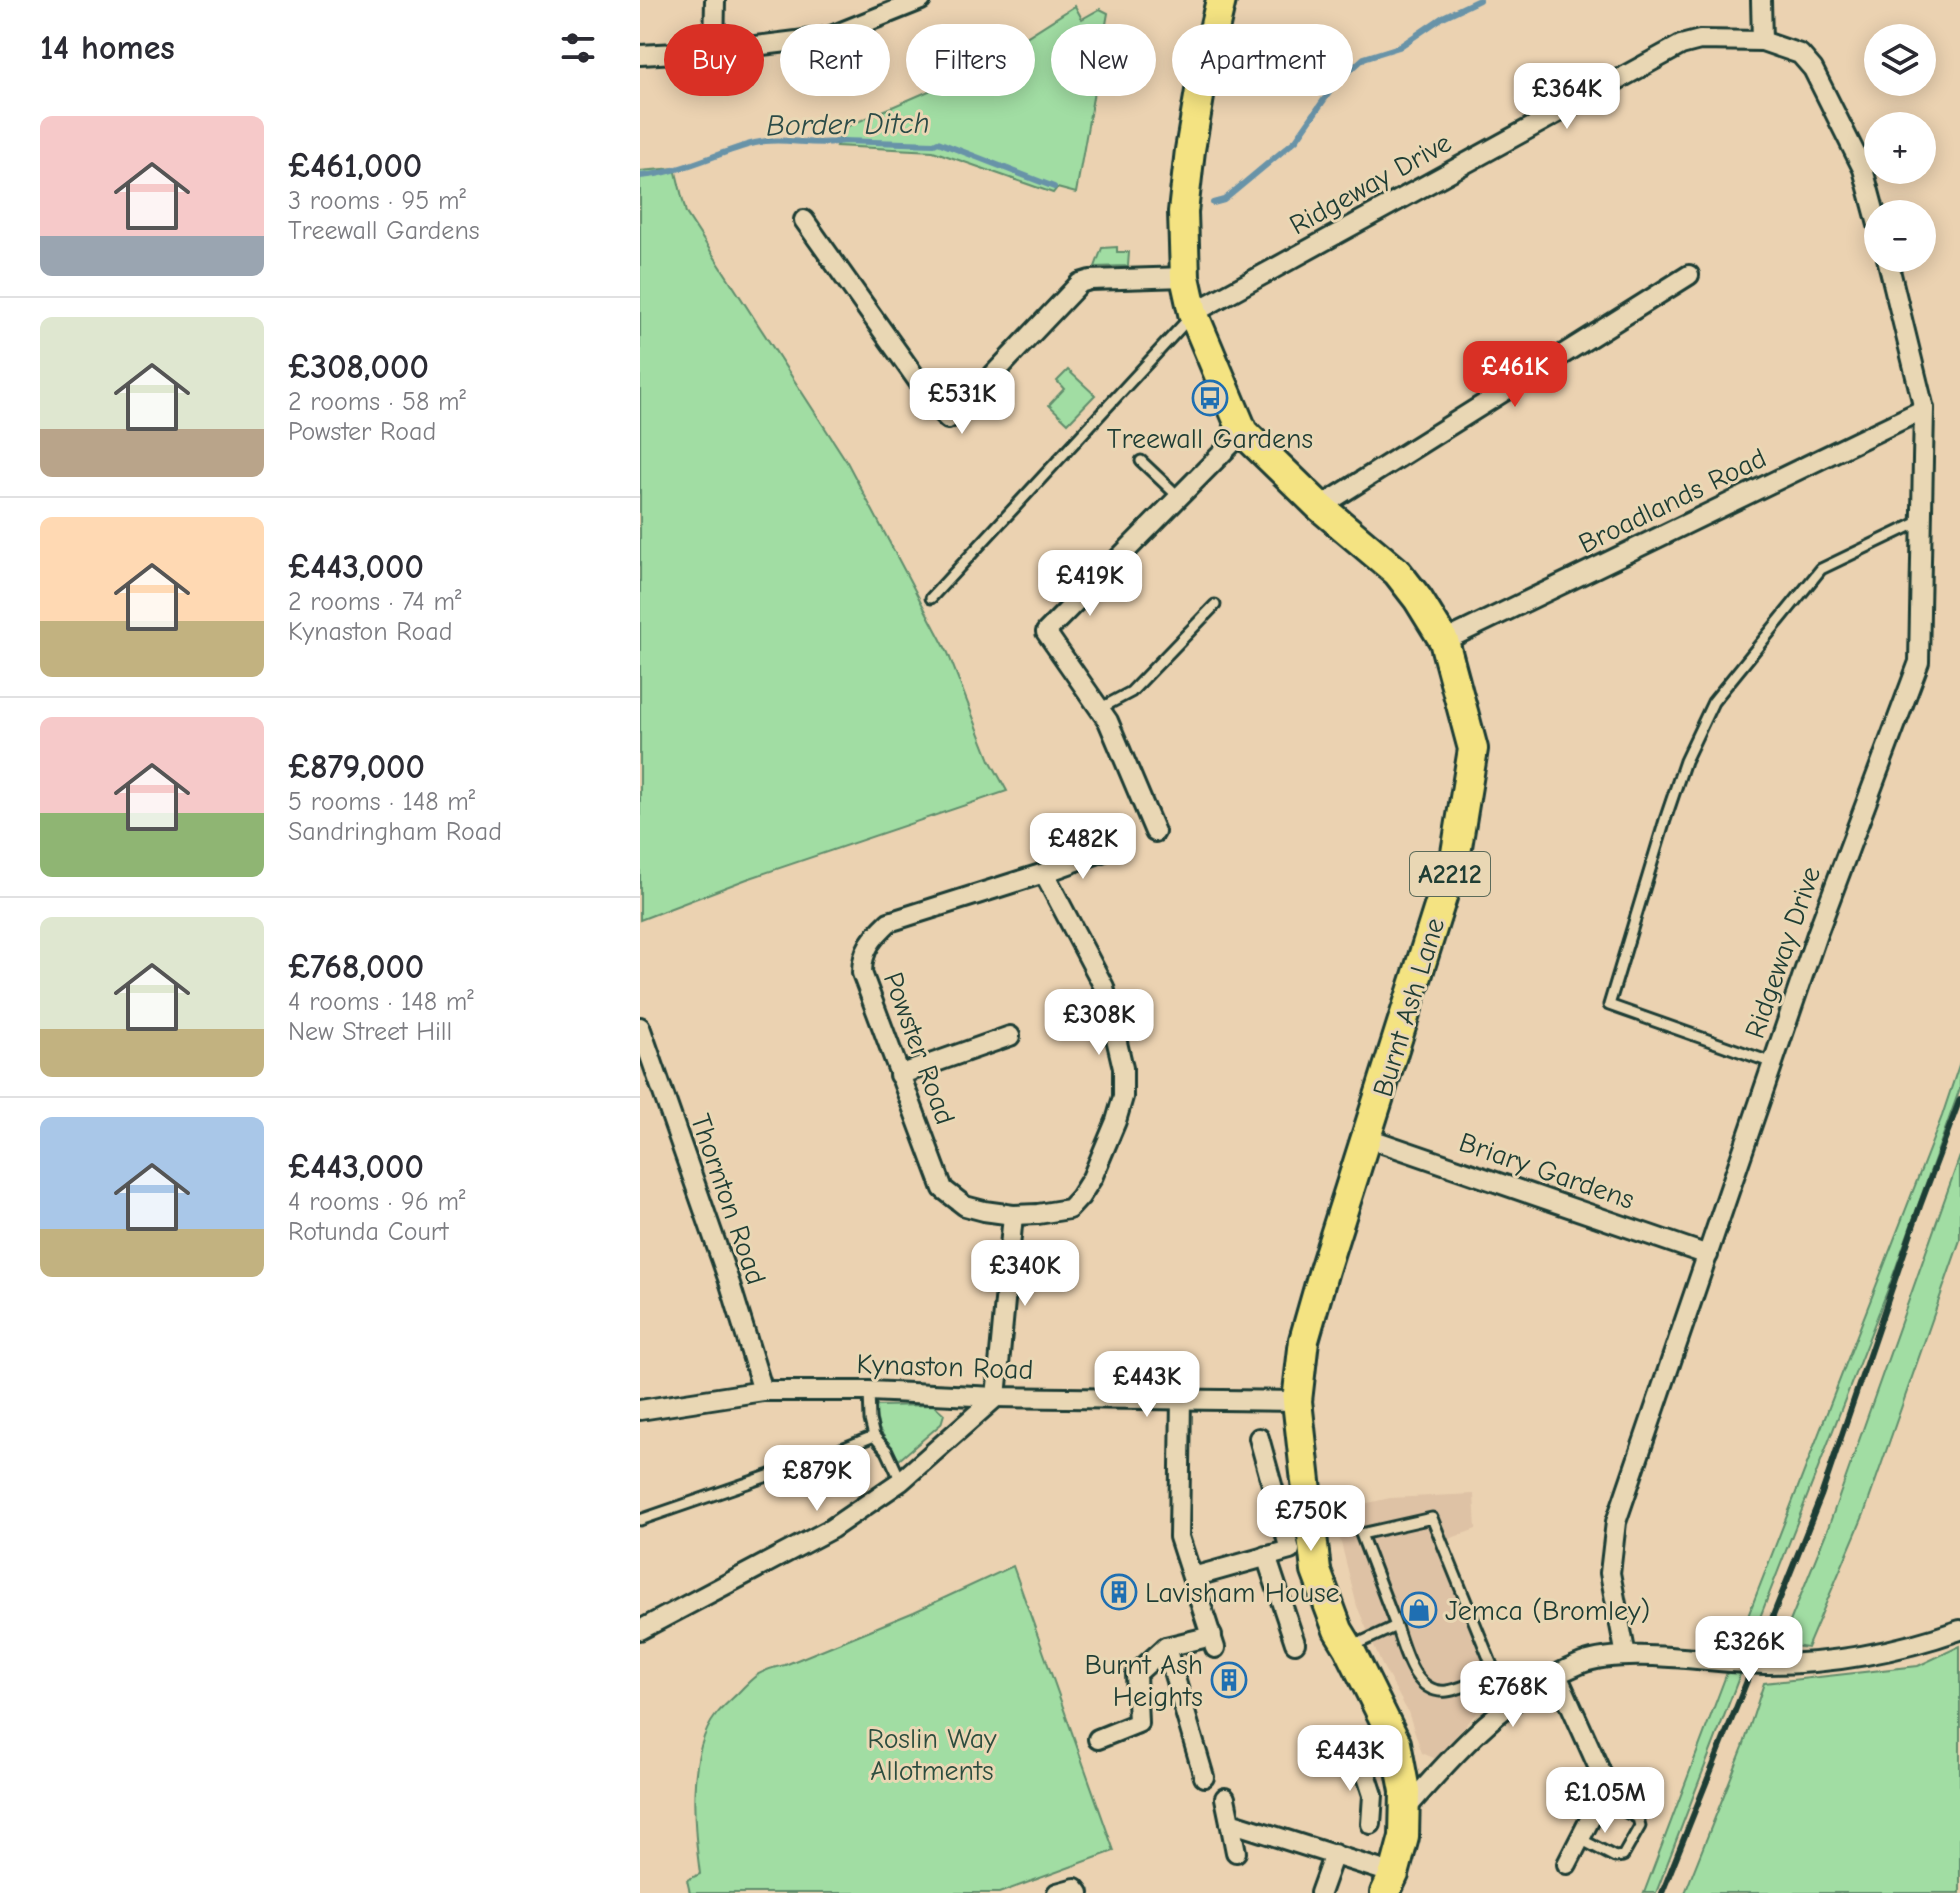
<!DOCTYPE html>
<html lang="en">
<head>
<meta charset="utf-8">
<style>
  body { margin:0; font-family:"Comic Neue",sans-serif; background:#f2f2f3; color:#2b2b33; height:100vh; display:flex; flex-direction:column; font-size:30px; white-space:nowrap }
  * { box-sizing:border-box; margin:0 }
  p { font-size:26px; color:#7c7c81 }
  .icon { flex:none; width:44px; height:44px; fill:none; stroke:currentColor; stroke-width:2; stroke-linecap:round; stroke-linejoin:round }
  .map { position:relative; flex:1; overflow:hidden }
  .sheet { display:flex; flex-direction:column; background:#fff; width:640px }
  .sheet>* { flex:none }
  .banner { position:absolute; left:24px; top:24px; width:760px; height:72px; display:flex; gap:16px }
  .buttons { position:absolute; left:1224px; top:24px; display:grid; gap:16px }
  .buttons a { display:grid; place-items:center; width:72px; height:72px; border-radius:50%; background:#fff; box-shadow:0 4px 20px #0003; font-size:40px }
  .price { position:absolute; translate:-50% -68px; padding:0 18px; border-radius:16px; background:#fff; color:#222; font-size:26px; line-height:52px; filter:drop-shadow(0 2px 4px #0008) }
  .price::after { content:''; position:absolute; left:50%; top:48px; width:24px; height:18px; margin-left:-12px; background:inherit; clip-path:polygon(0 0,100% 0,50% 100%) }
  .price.selected { background:#d93025; color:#fff }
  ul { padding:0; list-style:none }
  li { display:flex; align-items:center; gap:24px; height:200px; padding:0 40px }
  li+li { border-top:2px solid #e1e1e2 }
  li span { display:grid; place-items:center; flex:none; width:224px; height:160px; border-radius:12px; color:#555 }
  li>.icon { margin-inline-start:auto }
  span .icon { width:96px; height:96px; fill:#fffc; stroke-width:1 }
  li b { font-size:34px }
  h2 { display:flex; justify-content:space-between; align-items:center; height:96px; padding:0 40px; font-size:34px }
  .pill { padding:0 28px; border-radius:36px; background:#fff; box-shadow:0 4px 20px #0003; font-size:28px; line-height:72px }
  .pill.selected { background:#d93025; color:#fff }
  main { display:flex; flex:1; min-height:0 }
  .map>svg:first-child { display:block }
  .built { fill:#dec2a5 }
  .green { fill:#a1dda3; stroke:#608d6c; stroke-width:2 }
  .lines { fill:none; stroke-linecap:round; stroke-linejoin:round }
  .stream { stroke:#6893a8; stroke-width:6 }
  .service-casing { stroke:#1f3d34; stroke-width:15 }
  .minor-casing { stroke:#1f3d34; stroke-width:24 }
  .primary-casing { stroke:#1f3d34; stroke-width:34 }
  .service { stroke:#e9d7b4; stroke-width:9 }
  .minor { stroke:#e9d7b4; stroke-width:18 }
  .primary { stroke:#f4e382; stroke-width:28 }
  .rail { stroke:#1f3d34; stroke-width:6 }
  .labels { text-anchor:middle; stroke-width:6; stroke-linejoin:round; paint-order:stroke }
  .shield { fill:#e9d7b4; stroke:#5c6b5a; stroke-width:2 }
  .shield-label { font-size:26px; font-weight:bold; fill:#1f3d34 }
  .street-label { font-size:28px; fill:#1f3d34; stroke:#e9d7b4 }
  .poi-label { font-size:28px; fill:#1f3d34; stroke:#e9d7b4; text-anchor:start }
  .park-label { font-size:28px; fill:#2c4d3f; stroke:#e9d7b4 }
  .water-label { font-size:30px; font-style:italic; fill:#2b4b47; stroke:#e9d7b4 }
</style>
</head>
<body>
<main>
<section class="sheet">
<h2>14 homes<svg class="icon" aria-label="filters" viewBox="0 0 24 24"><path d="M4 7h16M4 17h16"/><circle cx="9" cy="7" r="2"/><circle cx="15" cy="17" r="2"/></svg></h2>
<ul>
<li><span style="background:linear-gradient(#f6c9c9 75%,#9aa5b1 0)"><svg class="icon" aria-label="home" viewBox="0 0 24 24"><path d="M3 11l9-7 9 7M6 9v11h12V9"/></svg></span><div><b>£461,000</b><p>3 rooms · 95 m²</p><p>Treewall Gardens</p></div></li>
<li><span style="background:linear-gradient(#dfe7d0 70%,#b9a48a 0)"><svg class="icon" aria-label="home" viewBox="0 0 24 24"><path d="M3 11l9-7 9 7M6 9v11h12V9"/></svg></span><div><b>£308,000</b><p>2 rooms · 58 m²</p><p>Powster Road</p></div></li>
<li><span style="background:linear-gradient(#ffd9b3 65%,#c2b280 0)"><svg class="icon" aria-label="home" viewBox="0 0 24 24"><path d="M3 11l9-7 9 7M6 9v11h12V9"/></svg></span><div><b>£443,000</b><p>2 rooms · 74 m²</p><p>Kynaston Road</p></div></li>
<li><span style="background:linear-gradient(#f6c9c9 60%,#8fb573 0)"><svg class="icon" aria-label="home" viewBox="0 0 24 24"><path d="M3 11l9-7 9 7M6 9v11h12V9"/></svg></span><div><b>£879,000</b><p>5 rooms · 148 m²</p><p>Sandringham Road</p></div></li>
<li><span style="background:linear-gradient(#dfe7d0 70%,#c2b280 0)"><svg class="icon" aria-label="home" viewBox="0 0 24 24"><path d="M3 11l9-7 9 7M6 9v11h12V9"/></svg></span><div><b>£768,000</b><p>4 rooms · 148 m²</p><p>New Street Hill</p></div></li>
<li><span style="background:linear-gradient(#a9c7e8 70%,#c2b280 0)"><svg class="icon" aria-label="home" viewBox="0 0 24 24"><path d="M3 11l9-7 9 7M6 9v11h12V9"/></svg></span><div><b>£443,000</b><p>4 rooms · 96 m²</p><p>Rotunda Court</p></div></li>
</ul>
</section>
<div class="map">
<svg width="1320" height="1893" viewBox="0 0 1320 1893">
  <rect width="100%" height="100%" fill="#ebd2b1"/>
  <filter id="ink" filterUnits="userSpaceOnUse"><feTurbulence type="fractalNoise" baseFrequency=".0125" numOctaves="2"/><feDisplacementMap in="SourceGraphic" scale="16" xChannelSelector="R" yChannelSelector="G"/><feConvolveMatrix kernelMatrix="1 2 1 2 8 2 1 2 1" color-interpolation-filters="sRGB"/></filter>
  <g filter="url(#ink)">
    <polygon class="built" points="834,1494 836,1529 806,1540 866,1686 836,1713 796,1759 782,1753 768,1712 741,1663 717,1606 693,1511 750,1498"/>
    <g class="green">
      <polygon points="435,6 442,19 460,9 468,13 436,193 417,188 413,193 293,151 196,146 201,134 208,126 328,74"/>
      <polygon points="35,168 46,213 207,462 308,653 350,760 367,791 107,879 0,920 0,171"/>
      <polygon points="477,247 477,252 489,252 488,266 455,267 462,248"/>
      <polygon points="428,370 455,395 428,423 409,405 424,389 417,381"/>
      <polygon points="1320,1062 1320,1088 1250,1284 1110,1643 1098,1642 1302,1116"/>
      <polygon points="1320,1156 1320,1240 1224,1514 1167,1648 1141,1644 1188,1528"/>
      <polygon points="294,1405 304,1414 301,1424 259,1460 239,1429 235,1410 237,1406"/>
      <path d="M373 1566 474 1851 359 1893H50L47 1880 60 1874C54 1830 46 1753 76 1715 82 1707 91 1700 98 1693 115 1675 120 1670 145 1665L274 1612Z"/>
      <polygon points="1320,1646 1320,1893 1045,1893 1103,1747 1124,1683 1278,1666"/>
      <polygon points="1088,1670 1101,1672 1016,1893 1004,1893"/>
    </g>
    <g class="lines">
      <g class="stream">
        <path d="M0 176C42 173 75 153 115 143 143 136 174 147 203 141L294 144 298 142 414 187"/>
        <polyline points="573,203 584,200 656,140 695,84 724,58 759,47 803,17 839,0"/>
      </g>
      <g class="service-casing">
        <g id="service">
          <polyline points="501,461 539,497"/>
          <polyline points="291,598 551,316"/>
          <polyline points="459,709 491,692 575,605"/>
          <polyline points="1133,1063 969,1005 1025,820 1045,761 1073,702 1181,569 1281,521"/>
          <polyline points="229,1391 230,1420 234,1436 247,1451 261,1481"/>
          <polyline points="0,1520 177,1459 234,1436"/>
          <path d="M713 1646 756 1626 721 1534 792 1518 855 1673C840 1679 822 1689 807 1691 774 1695 764 1649 756 1626"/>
          <polyline points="855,1673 870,1702"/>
          <polyline points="940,1839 975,1857 983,1856 1000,1826 998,1818 960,1799"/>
        </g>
      </g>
      <g class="minor-casing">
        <g id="minor">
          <polyline points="1121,0 1122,41"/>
          <polyline points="74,51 75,0"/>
          <polyline points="0,55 74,51 189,37 281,0"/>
          <polyline points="164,220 298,409 308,419 317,413 440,283 450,280 545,277"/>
          <polyline points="553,313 1041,45 1060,40 1122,41 1160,54 1173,69 1223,169 1238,225"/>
          <polyline points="680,507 1049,275"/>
          <polyline points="804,641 1284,409"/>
          <polyline points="515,832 468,721 406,632 603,432"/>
          <path d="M404 873 464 987 483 1068V1097L476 1121 452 1178 440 1197 429 1209 398 1214 373 1215 344 1211 325 1206 303 1189 222 973C222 949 233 937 249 922L404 873 467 850"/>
          <polyline points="0,1027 90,1284 123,1391"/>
          <polyline points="259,1075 370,1036"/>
          <polyline points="728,1138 1068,1255"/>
          <polyline points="356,1397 373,1215"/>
          <polyline points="541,1398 539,1537 575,1648"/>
          <polyline points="0,1410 123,1391 229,1391 356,1397 657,1401"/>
          <polyline points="626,1556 655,1643"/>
          <polyline points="553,1577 650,1550 619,1438"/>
          <polyline points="0,1630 191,1529 261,1481 356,1397"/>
          <polyline points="986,1656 970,1573 976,1522 1177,934 1279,662 1284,409 1247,258"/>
          <polyline points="917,1675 967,1786 927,1864"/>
          <polyline points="458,1739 498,1723 496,1674 526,1647"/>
          <polyline points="721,1758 733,1795 731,1824"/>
          <polyline points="564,1777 526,1647 572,1636"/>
          <polyline points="585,1798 590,1822 754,1874"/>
          <path d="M766 1809C816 1751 870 1691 942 1663 988 1646 1078 1664 1129 1664 1193 1664 1260 1651 1320 1630"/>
          <polyline points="590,1822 596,1852"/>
          <polyline points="417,1893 435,1888 439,1893"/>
          <polyline points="680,1893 694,1854"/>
        </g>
      </g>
      <g class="primary-casing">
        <polyline id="primary" points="581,0 561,85 550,150 543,212 545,277 553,313 603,432 680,507 757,572 778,599 804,641 833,749 816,853 684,1270 664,1340 657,1401 676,1571 698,1630 709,1648 756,1743 765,1791 764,1837 754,1874 745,1893"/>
      </g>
      <use href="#service" class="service"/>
      <use href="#minor" class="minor"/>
      <use href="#primary" class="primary"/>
      <polyline class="rail" points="1022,1893 1181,1496 1280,1206 1320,1099"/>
    </g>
  </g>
  <defs>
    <g id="bus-ring" transform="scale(1.8)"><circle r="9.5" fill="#e9d7b4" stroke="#1f6fb2" stroke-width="1.5"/><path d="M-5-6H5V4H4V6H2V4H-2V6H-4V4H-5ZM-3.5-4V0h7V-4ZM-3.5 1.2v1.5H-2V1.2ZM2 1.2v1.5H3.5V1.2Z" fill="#1f6fb2"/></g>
    <g id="building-ring" transform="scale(1.8)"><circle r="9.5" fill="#e9d7b4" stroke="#1f6fb2" stroke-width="1.5"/><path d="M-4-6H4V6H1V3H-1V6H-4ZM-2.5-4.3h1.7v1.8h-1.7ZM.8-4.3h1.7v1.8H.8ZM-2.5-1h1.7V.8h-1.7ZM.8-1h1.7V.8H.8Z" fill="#1f6fb2"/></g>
    <g id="shop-ring" transform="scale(1.8)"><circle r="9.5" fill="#e9d7b4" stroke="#1f6fb2" stroke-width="1.5"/><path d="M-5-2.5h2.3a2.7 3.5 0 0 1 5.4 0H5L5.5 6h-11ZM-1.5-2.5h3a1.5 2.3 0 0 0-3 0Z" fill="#1f6fb2"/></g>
  </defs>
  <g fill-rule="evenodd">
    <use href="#bus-ring" x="570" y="398"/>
    <use href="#building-ring" x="479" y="1592"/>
    <use href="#shop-ring" x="779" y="1610"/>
    <use href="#building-ring" x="589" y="1680"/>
  </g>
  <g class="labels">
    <rect class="shield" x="770" y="852" width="80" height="44" rx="6"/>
    <g class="shield-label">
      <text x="810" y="883">A2212</text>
    </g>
    <g class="street-label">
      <text transform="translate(730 183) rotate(-29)" y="10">Ridgeway Drive</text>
      <text transform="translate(1032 500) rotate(-26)" y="10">Broadlands Road</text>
      <text transform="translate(1142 952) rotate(-71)" y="10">Ridgeway Drive</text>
      <text transform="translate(768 1007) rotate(-73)" y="10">Burnt Ash Lane</text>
      <text transform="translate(280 1048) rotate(70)" y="10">Powster Road</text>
      <text transform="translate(907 1170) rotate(19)" y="10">Briary Gardens</text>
      <text transform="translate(89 1199) rotate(71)" y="10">Thornton Road</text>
      <text transform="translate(305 1366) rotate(2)" y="10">Kynaston Road</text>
    </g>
    <g class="poi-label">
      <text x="570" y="448" text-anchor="middle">Treewall Gardens</text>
      <text x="505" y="1602">Lavisham House</text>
      <text x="805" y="1620">Jemca (Bromley)</text>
      <text x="563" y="1674" text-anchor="end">Burnt Ash<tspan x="563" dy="32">Heights</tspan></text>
    </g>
    <g class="park-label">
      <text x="292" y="1748">Roslin Way<tspan x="292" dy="32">Allotments</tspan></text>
    </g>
    <g class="water-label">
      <text transform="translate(208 124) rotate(-1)" y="10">Border Ditch</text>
    </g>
  </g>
</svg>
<div class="buttons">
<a><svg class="icon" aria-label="layers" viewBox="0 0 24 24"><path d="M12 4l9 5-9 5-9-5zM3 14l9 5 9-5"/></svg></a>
<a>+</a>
<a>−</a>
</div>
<b class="price" style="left:927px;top:131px">£364K</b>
<b class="price selected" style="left:875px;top:409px">£461K</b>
<b class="price" style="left:322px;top:436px">£531K</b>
<b class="price" style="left:450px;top:618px">£419K</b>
<b class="price" style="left:443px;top:881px">£482K</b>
<b class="price" style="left:459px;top:1057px">£308K</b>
<b class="price" style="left:385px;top:1308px">£340K</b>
<b class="price" style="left:507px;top:1419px">£443K</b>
<b class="price" style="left:177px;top:1513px">£879K</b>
<b class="price" style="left:671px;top:1553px">£750K</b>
<b class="price" style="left:1109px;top:1684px">£326K</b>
<b class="price" style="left:873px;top:1729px">£768K</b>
<b class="price" style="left:710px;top:1793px">£443K</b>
<b class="price" style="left:965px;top:1835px">£1.05M</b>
<div class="banner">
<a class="pill selected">Buy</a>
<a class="pill">Rent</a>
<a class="pill">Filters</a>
<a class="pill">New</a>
<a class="pill">Apartment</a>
</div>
</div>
</main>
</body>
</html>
